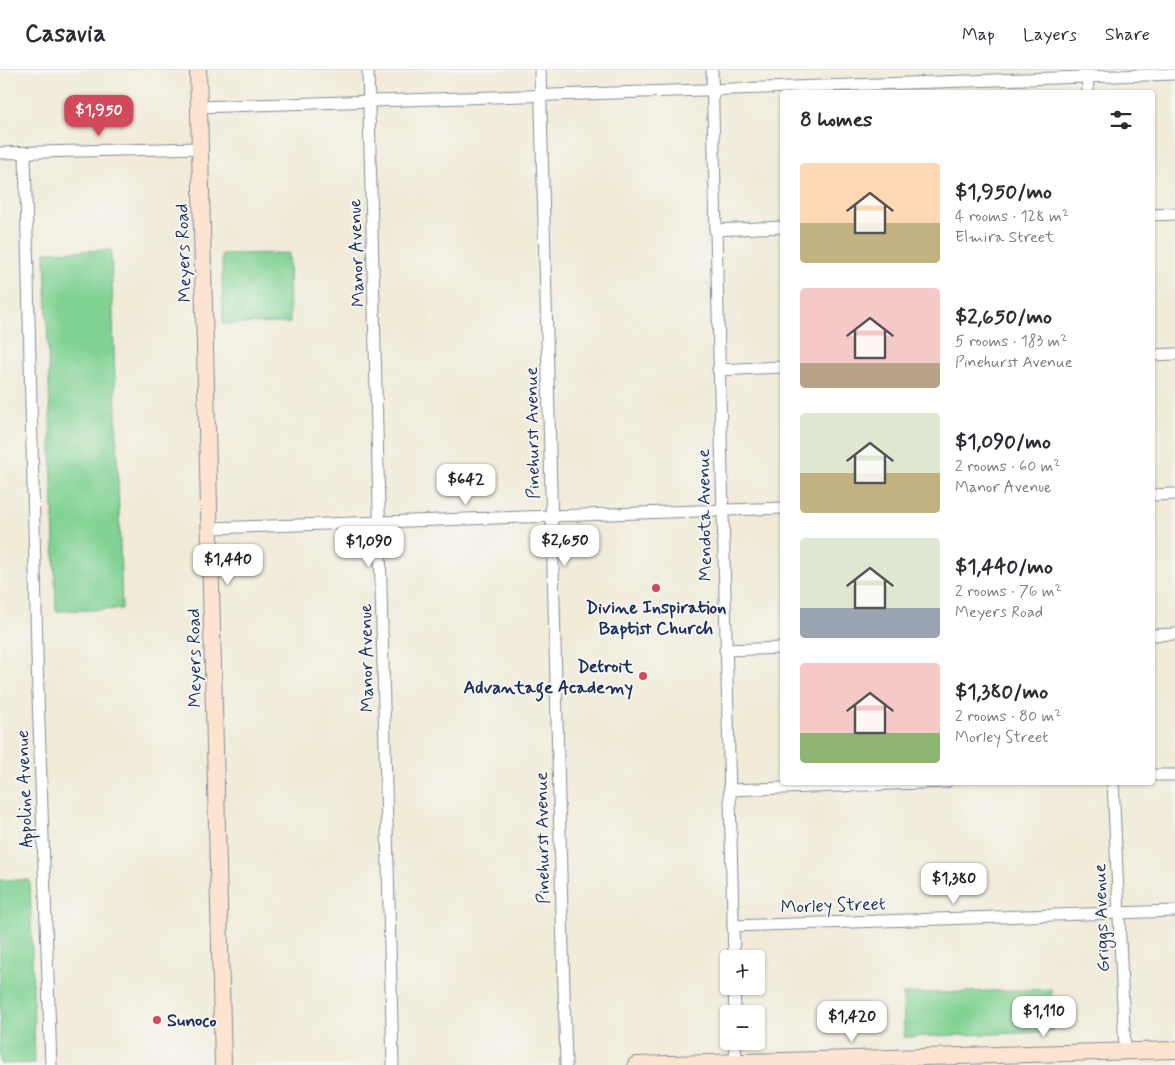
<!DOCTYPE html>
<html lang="en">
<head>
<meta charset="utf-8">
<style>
  body { margin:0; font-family:Mynerve,sans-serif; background:#f7f7f7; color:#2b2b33; height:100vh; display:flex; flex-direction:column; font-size:19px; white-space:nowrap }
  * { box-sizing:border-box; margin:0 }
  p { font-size:16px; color:#7c7c81 }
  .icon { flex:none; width:28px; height:28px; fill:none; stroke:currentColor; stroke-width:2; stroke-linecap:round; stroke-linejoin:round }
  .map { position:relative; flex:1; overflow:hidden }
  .drawer { position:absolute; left:780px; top:20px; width:375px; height:695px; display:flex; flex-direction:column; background:#fff; border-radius:5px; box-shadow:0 1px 4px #0004 }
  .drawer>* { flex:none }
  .tools { position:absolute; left:720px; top:880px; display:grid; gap:10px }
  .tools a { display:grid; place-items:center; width:45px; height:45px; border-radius:5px; background:#fff; box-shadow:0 1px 4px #0004; font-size:25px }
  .price { position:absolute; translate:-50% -42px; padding:0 11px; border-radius:10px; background:#fff; color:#222; font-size:16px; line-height:32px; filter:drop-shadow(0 1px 2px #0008) }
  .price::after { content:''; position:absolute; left:50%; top:30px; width:15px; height:11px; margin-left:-8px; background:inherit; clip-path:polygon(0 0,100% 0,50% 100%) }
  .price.active { background:#d1495b; color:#fff }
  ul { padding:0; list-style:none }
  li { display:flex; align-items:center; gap:15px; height:125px; padding:0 20px }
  li span { display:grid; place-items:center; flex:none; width:140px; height:100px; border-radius:5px; color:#555 }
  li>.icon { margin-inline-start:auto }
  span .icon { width:60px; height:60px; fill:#fffc; stroke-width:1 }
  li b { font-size:21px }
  h2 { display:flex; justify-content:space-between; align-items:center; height:60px; padding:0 20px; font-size:21px }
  header { display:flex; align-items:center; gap:30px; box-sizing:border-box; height:70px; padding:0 25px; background:#fff; border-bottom:1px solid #e1e1e2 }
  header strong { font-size:24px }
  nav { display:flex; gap:28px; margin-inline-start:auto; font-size:18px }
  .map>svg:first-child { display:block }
  .green { fill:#81d293; stroke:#4e8078 }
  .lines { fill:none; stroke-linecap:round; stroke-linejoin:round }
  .street-casing { stroke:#868d9b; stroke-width:13 }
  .secondary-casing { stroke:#868d9b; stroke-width:18 }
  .street { stroke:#fff; stroke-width:11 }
  .secondary { stroke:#fde4d1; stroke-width:16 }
  .poi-dot { fill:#d1495b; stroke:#f6f6f2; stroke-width:2 }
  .labels { text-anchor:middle; stroke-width:4; stroke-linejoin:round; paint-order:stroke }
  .street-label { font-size:18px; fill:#1b2f5e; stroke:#f6f6f2 }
  .poi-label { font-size:18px; font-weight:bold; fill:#1b2f5e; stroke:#f6f6f2 }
</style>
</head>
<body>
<header>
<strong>Casavia</strong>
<nav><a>Map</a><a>Layers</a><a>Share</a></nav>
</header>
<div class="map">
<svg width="1175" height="995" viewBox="0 0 1175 995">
  <rect width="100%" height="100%" fill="#f6f6f2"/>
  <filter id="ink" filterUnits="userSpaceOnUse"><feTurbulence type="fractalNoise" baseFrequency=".02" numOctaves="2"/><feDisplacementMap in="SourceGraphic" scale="10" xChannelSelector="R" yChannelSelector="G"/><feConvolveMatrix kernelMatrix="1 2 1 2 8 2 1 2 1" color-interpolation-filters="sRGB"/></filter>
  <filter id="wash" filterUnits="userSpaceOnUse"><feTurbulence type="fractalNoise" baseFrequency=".0096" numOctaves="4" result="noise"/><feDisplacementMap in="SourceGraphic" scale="20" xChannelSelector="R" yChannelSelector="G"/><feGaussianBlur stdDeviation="1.12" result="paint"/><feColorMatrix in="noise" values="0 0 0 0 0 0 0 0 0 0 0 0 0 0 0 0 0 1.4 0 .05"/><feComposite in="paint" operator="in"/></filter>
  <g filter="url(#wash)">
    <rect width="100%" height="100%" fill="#f1ebd8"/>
    <g class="green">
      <polygon points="111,180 122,539 56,541 45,182"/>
      <polygon points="289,183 290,253 223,254 222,184"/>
      <polygon points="0,810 30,810 35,993 0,994"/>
      <polygon points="1051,919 1053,962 904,967 903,924"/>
    </g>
  </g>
  <g filter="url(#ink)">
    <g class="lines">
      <g class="street-casing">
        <g id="street">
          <polyline points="368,0 393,995"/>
          <polyline points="540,0 566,995"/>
          <polyline points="712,0 734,889"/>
          <polyline points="1087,0 1088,22"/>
          <polyline points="199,37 1175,4"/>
          <polyline points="0,83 200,78"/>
          <polyline points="25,83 38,625 51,995"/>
          <polyline points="1152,145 1175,144"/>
          <polyline points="715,160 782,157"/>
          <polyline points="1152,285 1175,284"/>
          <polyline points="718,300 782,297"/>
          <polyline points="1152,425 1175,424"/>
          <polyline points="211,458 782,438"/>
          <polyline points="1152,565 1175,564"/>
          <polyline points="725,580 782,578"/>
          <polyline points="1152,705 1175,705"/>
          <polyline points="1113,712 1125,981"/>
          <polyline points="730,720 946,712"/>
          <polyline points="733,856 1175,841"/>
          <polyline points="734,916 735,944"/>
          <polyline points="735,971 736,995"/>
        </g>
      </g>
      <g class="secondary-casing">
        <g id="secondary">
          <polyline points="198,0 223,995"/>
          <polyline points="636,995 1175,980"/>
        </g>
      </g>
      <use href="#street" class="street"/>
      <use href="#secondary" class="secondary"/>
    </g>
  </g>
  <g class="poi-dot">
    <circle cx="656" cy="518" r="5"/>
    <circle cx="643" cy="606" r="5"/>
    <circle cx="157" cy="950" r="5"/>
  </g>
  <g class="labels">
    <g class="street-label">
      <text transform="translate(183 183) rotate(-92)" y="6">Meyers Road</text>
      <text transform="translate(356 183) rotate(-92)" y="6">Manor Avenue</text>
      <text transform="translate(532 363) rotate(-91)" y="6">Pinehurst Avenue</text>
      <text transform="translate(704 445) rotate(-91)" y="6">Mendota Avenue</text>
      <text transform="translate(194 588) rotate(-91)" y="6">Meyers Road</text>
      <text transform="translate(366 588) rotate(-91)" y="6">Manor Avenue</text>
      <text transform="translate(24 719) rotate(-92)" y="6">Appoline Avenue</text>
      <text transform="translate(542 768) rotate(-91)" y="6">Pinehurst Avenue</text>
      <text transform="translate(833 835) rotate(-2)" y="6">Morley Street</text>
      <text transform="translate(1101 848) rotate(-92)" y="6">Griggs Avenue</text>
    </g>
    <g class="poi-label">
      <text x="656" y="543">Divine Inspiration<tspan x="656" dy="21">Baptist Church</tspan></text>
      <text x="633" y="602" text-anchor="end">Detroit<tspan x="633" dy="21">Advantage Academy</tspan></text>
      <text x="167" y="956" text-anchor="start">Sunoco</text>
    </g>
  </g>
</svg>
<div class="tools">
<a>+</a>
<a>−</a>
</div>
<b class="price active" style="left:99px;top:67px">$1,950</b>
<b class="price" style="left:466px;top:436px">$642</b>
<b class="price" style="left:565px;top:497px">$2,650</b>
<b class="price" style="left:369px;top:498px">$1,090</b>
<b class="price" style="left:228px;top:516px">$1,440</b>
<b class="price" style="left:954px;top:835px">$1,380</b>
<b class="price" style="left:1044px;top:968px">$1,110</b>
<b class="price" style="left:852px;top:973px">$1,420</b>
<section class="drawer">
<h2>8 homes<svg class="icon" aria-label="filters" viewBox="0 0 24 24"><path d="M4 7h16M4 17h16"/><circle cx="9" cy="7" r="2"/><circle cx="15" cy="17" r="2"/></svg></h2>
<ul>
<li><span style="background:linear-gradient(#ffd9b3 60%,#c2b280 0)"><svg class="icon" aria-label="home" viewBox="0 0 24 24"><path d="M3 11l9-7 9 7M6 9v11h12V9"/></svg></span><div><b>$1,950/mo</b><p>4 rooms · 128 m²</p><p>Elmira Street</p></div></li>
<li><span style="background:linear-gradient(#f6c9c9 75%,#b9a48a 0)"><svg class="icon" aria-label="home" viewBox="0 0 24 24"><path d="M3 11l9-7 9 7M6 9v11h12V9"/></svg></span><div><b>$2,650/mo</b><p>5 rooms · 183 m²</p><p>Pinehurst Avenue</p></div></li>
<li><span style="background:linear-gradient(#dfe7d0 60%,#c2b280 0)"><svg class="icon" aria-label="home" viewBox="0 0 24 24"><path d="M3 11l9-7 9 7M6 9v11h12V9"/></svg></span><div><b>$1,090/mo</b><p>2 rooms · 60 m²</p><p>Manor Avenue</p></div></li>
<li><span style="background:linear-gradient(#dfe7d0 70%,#9aa5b1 0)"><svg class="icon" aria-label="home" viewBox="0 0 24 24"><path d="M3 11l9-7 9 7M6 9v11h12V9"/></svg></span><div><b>$1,440/mo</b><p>2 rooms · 76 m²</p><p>Meyers Road</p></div></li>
<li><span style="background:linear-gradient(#f6c9c9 70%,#8fb573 0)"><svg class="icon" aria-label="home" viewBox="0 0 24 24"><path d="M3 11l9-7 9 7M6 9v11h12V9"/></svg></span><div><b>$1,380/mo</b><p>2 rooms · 80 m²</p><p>Morley Street</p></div></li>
</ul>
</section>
</div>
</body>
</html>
